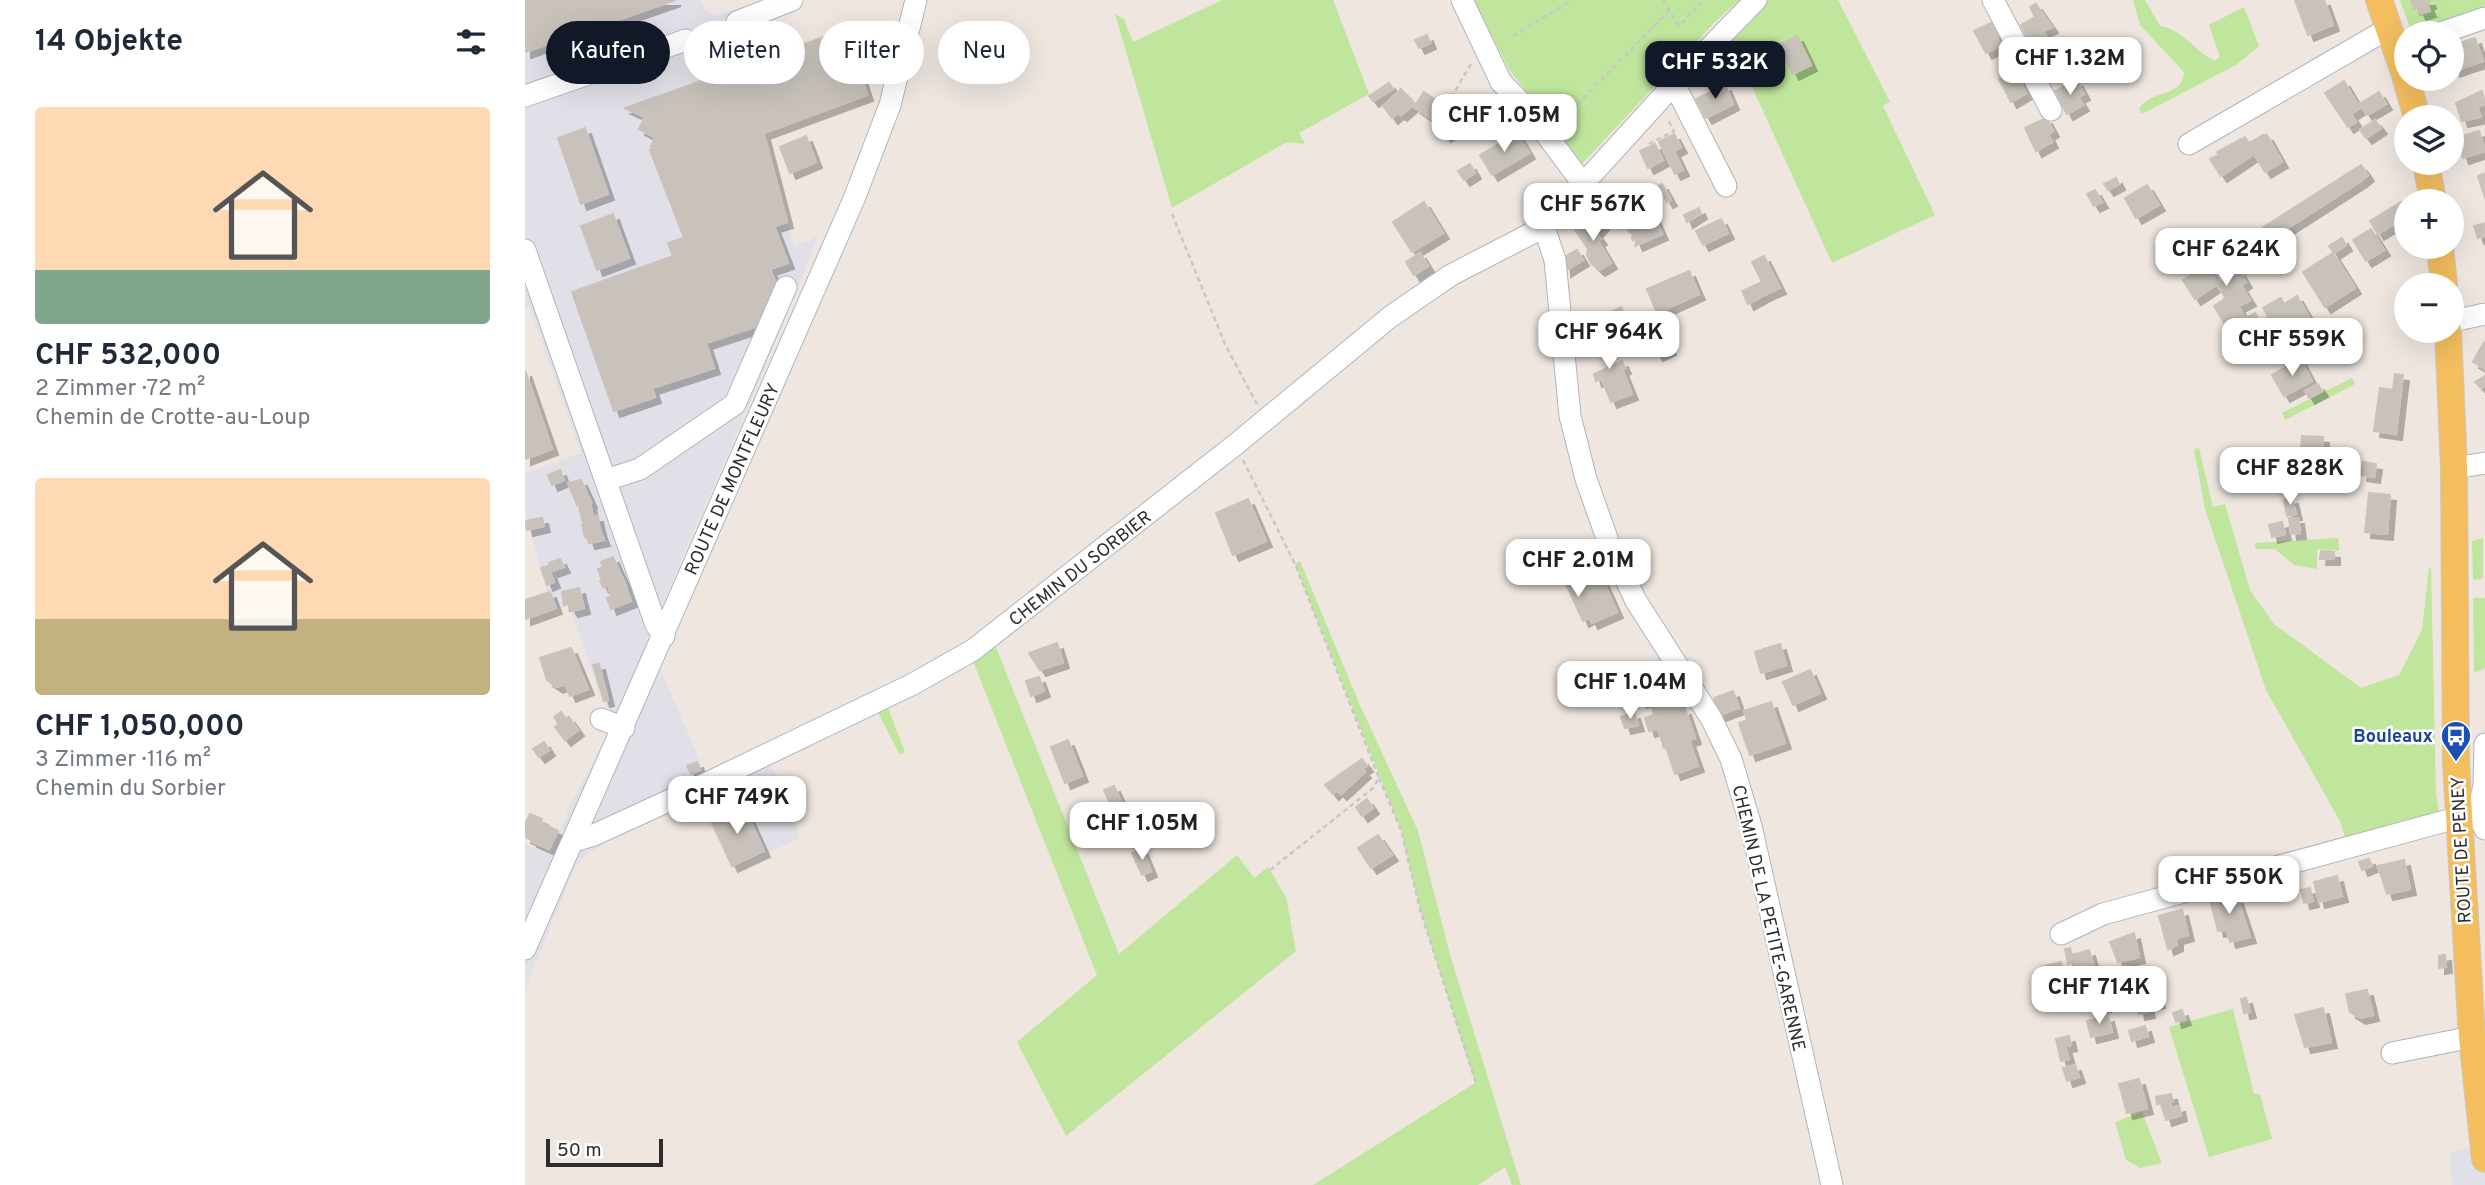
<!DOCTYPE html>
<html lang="de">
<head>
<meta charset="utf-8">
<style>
  body { margin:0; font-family:Overpass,sans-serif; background:#f2f2f3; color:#1f2937; height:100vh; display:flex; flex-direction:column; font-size:26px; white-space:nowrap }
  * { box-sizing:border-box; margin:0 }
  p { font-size:23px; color:#747a83 }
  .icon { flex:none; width:38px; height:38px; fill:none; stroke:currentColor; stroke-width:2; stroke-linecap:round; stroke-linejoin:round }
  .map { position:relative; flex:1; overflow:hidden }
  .sheet { display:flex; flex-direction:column; background:#fff; width:525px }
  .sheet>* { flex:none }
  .hud { position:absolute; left:21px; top:21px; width:665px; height:63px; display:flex; gap:14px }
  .controls { position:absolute; left:1869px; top:21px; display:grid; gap:14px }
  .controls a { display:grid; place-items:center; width:70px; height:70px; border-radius:50%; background:#fff; box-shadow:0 7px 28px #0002; font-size:35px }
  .scale { position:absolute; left:21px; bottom:18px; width:117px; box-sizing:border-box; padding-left:7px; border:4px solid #2d2d2d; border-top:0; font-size:19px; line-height:24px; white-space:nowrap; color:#2d2d2d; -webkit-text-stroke:5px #fff; paint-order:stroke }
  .price { position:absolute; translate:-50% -60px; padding:0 16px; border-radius:14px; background:#fff; color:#222; font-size:23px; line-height:46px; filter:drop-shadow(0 2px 4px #0008) }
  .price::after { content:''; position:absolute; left:50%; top:42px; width:21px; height:16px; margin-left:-10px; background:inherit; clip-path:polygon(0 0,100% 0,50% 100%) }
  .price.current { background:#111827; color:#fff }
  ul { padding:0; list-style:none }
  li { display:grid; align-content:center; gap:14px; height:371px; padding:0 35px }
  li span { display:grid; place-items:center; height:217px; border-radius:7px; color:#555 }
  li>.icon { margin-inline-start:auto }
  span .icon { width:126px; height:126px; fill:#fffc; stroke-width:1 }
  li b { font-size:30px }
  h2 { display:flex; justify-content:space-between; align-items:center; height:84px; padding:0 35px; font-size:30px }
  .tag { padding:0 24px; border-radius:32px; background:#fff; box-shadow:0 7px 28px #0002; font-size:24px; line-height:63px }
  .tag.current { background:#111827; color:#fff }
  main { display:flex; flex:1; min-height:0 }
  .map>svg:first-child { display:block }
  .industrial { fill:#e1e0e8 }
  .green { fill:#bfe69c }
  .building { fill:#c8c2bb; stroke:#cbc2b9; stroke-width:2; filter:url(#shadow) }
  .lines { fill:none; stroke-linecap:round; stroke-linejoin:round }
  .minor-casing { stroke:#b0b4bd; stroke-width:23 }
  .major-casing { stroke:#c8c8c8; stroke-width:28 }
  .path { stroke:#c8c8c8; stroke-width:2.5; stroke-dasharray:5 3.5; stroke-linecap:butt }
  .minor { stroke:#fff; stroke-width:21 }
  .major { stroke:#f4be5f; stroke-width:26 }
  .labels { text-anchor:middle; stroke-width:5; stroke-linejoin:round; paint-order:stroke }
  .street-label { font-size:18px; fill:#2d2d2d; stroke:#fff }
  .transit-label { font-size:18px; font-weight:bold; fill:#164399; stroke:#fff; text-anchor:end }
</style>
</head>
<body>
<main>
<section class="sheet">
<h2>14 Objekte<svg class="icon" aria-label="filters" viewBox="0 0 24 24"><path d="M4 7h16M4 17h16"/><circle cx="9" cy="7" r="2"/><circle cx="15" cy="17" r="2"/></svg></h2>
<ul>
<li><span style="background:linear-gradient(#ffd9b3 75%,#7fa58c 0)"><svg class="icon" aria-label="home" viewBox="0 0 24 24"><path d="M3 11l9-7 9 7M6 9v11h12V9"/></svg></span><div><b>CHF 532,000</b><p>2 Zimmer · 72 m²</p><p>Chemin de Crotte-au-Loup</p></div></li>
<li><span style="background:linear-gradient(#ffd9b3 65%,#c2b280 0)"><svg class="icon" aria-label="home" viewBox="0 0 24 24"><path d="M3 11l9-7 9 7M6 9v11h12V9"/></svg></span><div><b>CHF 1,050,000</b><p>3 Zimmer · 116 m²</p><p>Chemin du Sorbier</p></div></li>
</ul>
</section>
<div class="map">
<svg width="1960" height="1185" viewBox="0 0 1960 1185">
  <defs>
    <filter id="shadow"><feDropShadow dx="6" dy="6" stdDeviation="0" flood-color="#0004"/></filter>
  </defs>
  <rect width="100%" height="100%" fill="#efe6e0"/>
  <g class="industrial">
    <polygon points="0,0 175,0 178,7 188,16 211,9 269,247 293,236 237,375 122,639 180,772 234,748 262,791 274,839 207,868 188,831 173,812 163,808 153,806 93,834 60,856 49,870 0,989 0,844 26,854 45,805 92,717 77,701 44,606 32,610 26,592 22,593 0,512 0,473 56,453 4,306 0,307"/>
    <polygon points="1960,1144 1960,1185 1927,1185 1925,1152"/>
  </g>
  <g class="green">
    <polygon points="697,0 808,0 844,94 774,133 780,144 762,142 647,208 590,14 599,19 608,42"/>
    <polygon points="942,0 1215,0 1190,22 1054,167 1018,111 985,71 959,20 952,21"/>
    <polygon points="1243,0 1313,0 1365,102 1358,106 1410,215 1307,263 1204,36"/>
    <path d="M1608 0H1620L1635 26C1659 30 1669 51 1690 61L1695 57 1684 25 1719 7 1734 46 1711 65 1617 114 1614 108C1631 88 1658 97 1659 72L1615 25Z"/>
    <polygon points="1875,0 1960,0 1960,13 1898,33 1887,33"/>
    <polygon points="1827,378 1830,384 1760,420 1757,413"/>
    <polygon points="1674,448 1688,507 1700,504 1725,590 1749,624 1836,688 1874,675 1897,630 1904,568 1906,567 1911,794 1914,813 1821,841 1816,823 1741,690 1680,509 1669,449"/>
    <polygon points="1813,538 1814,551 1792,549 1792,569 1769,565 1750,549 1732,549 1729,546 1731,543"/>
    <polygon points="1958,538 1958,579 1948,580 1947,541"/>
    <polygon points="775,561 834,703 893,831 926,958 996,1185 987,1185 980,1167 953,1185 788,1185 950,1083 895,909 876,830 770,564"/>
    <polygon points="1948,598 1960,598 1960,668 1949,673"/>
    <polygon points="470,645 594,954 712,855 729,878 743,867 745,870 761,897 771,951 541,1136 492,1042 572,975 448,661"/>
    <polygon points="362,705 380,752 375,755 351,709"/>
    <polygon points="1708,1009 1729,1094 1735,1094 1747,1139 1684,1157 1644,1027"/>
    <polygon points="1617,1112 1637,1163 1615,1168 1601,1160 1590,1122"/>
  </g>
  <g class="building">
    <polygon points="0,0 150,0 0,52"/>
    <polygon points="1770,0 1799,0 1808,25 1783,35"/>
    <polygon points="1886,0 1904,0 1905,3 1889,9"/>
    <polygon points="1511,4 1527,27 1518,31 1523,39 1508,48 1496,25 1510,17 1505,7"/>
    <polygon points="1902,4 1905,11 1895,14 1892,7"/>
    <polygon points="1470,21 1477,34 1471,37 1476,45 1461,53 1449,31"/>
    <polygon points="207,25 214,42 201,47 194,30"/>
    <polygon points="321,29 342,95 239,133 221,65"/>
    <polygon points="902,35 905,43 894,48 890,40"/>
    <polygon points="1272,36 1286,65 1268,74 1254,45"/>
    <polygon points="1950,38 1958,61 1943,66 1935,43"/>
    <polygon points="1938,52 1943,66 1929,71 1927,56"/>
    <polygon points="221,65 262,222 249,226 263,263 245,269 249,279 194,293 173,233 169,235 136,150 126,146 130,137 114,129 120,117 100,108"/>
    <polygon points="1495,69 1502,82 1497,85 1501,93 1486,102 1474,79"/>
    <polygon points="1552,81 1559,94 1553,97 1558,105 1542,114 1530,91"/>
    <polygon points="1819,81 1833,105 1854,92 1861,104 1842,115 1837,107 1826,114 1831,122 1823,127 1800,93"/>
    <polygon points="864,83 868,89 848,101 844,96"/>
    <polygon points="1200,85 1208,104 1181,118 1171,99"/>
    <polygon points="876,89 889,104 876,115 873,113 867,118 858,106"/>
    <polygon points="1957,91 1960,104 1952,107 1956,117 1937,121 1931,103"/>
    <polygon points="899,92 918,105 937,104 940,111 937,119 940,124 920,136 911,122 889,107"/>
    <polygon points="978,118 981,123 969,131 966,125"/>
    <polygon points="1521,118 1528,131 1523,134 1527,142 1511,151 1500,128"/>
    <polygon points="1850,120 1856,128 1841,138 1835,130"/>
    <polygon points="60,128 83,194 56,204 33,138"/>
    <polygon points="1954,131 1960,151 1938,158 1931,138"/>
    <polygon points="992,133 1004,153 967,175 955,155"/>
    <polygon points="1149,134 1156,147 1149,151 1158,170 1150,174 1134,142"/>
    <polygon points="1738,135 1742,135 1757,162 1740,172 1729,154 1696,176 1685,159 1694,155 1692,152 1720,137 1724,143"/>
    <polygon points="281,136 291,162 265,173 255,147"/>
    <polygon points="1130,144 1138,160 1123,168 1115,151"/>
    <polygon points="128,147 136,150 169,235 159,238 125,150"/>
    <polygon points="945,164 950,173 939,180 933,171"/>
    <polygon points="1836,165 1843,175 1836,181 1736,245 1730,235 1737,228"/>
    <polygon points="1960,173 1960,198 1953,176"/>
    <polygon points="1591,178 1594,184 1583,190 1579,184"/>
    <polygon points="1137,184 1146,200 1142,202 1133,186"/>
    <polygon points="1622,185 1634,205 1611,218 1600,198"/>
    <polygon points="1570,190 1577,202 1569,206 1562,194"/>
    <polygon points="1118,191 1137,234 1112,245 1093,203"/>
    <polygon points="899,202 918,233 887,252 868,222"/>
    <polygon points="1876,202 1881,217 1853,234 1845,221"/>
    <polygon points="1174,208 1176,213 1162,222 1159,215"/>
    <polygon points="88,214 104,258 72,270 56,226"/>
    <polygon points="1070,217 1078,224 1071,232 1076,239 1073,241 1086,263 1074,270 1066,263 1062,255 1063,249 1050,230"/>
    <polygon points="1196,219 1203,233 1178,245 1171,231"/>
    <polygon points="1960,223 1960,236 1953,238 1949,226"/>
    <polygon points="1846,229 1859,250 1841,261 1828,240"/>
    <polygon points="173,233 194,293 249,279 252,286 236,325 181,343 189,368 127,388 130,397 89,411 47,292 148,256 143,243"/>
    <polygon points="1817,238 1821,245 1809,253 1804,246"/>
    <polygon points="1052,250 1058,260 1040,271 1039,257"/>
    <polygon points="895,253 903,266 889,275 881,262"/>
    <polygon points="1808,253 1830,288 1800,307 1778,272"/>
    <polygon points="1239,256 1249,276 1237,282 1227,262"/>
    <polygon points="1681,265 1694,283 1670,299 1658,280"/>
    <polygon points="1714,270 1721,282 1709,290 1701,278"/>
    <polygon points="1164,271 1174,294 1132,313 1122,289"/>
    <polygon points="1249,276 1255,288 1241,294 1235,283"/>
    <polygon points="1702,279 1710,291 1700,297 1692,285"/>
    <polygon points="1235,283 1241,294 1223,304 1217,291"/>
    <polygon points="1717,287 1725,300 1706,310 1699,298"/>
    <polygon points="1772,296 1784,317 1753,334 1738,308 1756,298 1759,304"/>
    <polygon points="1700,299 1706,310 1695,316 1689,306"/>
    <polygon points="1713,306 1720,318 1703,329 1695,316"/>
    <polygon points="1096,307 1107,331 1066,350 1055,327"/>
    <polygon points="1730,313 1745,338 1726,348 1712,323"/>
    <polygon points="1137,334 1140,341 1129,347 1126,339"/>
    <polygon points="1141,341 1145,349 1132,355 1128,347"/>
    <polygon points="1959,342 1960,343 1960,369 1948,362"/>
    <polygon points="1775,359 1787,381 1759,396 1747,375"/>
    <polygon points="1097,361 1100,368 1071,381 1069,374"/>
    <polygon points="1097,369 1107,394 1086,402 1076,377"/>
    <polygon points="0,370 27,449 0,459"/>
    <polygon points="1870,374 1878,375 1876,391 1868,390"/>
    <polygon points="1960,376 1960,384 1956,388 1950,382"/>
    <polygon points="1793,384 1797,391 1784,398 1780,391"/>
    <polygon points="1855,388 1876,391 1871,434 1849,431"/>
    <polygon points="1777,436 1798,437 1795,476 1774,475"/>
    <polygon points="1838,462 1851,464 1849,477 1836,475"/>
    <polygon points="35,470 39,480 27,485 23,475"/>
    <polygon points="56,480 66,502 52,505 43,483"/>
    <polygon points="1844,493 1865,495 1862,534 1840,532"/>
    <polygon points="1767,498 1771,514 1762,516 1759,500"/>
    <polygon points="723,499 741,541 708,555 691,513"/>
    <polygon points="65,502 68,517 57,519 54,505"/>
    <polygon points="72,516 73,521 59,524 57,519"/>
    <polygon points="17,518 19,526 2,530 0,521"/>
    <polygon points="1764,518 1773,518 1775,533 1766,534"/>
    <polygon points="73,521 76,533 60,537 57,525"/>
    <polygon points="1757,522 1760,534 1747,537 1744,525"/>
    <polygon points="76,533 79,540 64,543 62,537"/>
    <polygon points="1796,551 1809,552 1809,559 1795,559"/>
    <polygon points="88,557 90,562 78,567 76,562"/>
    <polygon points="35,559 39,567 27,571 24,563"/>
    <polygon points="90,562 95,573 77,580 73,569"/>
    <polygon points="23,566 29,582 22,585 16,568"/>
    <polygon points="1074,572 1092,612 1067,623 1049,583"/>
    <polygon points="95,573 98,579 78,587 75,581"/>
    <polygon points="1048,576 1065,617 1058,621 1042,586"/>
    <polygon points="98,579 100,584 85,590 83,585"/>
    <polygon points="100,584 102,590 87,597 84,590"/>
    <polygon points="54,588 59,608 47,611 43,604 39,605 37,592"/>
    <polygon points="102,590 106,601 86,609 82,598"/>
    <polygon points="25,592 31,608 0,619 0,600"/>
    <polygon points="532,643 538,662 515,670 504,653"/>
    <polygon points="1255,644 1261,665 1246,670 1239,649"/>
    <polygon points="46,648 63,689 45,696 40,684 32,687 22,680 15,658"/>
    <polygon points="1239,649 1246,670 1236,673 1230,652"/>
    <polygon points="74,664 83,700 79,701 68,665"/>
    <polygon points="1115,666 1121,688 1113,690 1106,668"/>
    <polygon points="1143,667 1156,710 1130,718 1117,675"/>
    <polygon points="1285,670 1295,693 1268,705 1258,682"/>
    <polygon points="514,677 519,691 506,696 501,681"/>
    <polygon points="1121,688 1124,699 1116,702 1113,690"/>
    <polygon points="1208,691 1214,708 1195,715 1189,698"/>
    <polygon points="1246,702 1249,711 1222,720 1219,711"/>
    <polygon points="1160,709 1170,738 1139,748 1130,718"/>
    <polygon points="1249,711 1260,743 1225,755 1214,723"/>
    <polygon points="36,712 41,719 34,724 29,717"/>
    <polygon points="1109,713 1113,725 1100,728 1096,717"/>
    <polygon points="1129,715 1133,729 1124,731 1120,718"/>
    <polygon points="44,717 53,730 40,740 30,727"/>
    <polygon points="543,740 557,776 540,783 526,747"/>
    <polygon points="1164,740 1173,766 1150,774 1141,747"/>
    <polygon points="19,742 24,750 14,757 8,749"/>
    <polygon points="837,759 842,766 837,769 840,772 816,794 812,790 808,794 800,785"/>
    <polygon points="172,762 175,770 166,774 162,766"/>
    <polygon points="589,786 612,837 602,841 579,790"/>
    <polygon points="842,799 848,808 837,816 831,807"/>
    <polygon points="218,805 239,851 207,866 186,820"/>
    <polygon points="5,814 17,819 7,840 0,837 0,824"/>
    <polygon points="15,822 33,831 24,849 6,841"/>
    <polygon points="853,835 867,855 846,868 833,848"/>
    <polygon points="617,849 626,871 617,875 607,853"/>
    <polygon points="1844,859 1847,866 1837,870 1834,862"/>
    <polygon points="1879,860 1885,889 1862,894 1853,866"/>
    <polygon points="1812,876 1817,896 1794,902 1789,882"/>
    <polygon points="1785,888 1788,901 1779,903 1776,890"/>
    <polygon points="1691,890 1693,895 1704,892 1706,899 1712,898 1725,937 1705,942 1702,930 1693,931 1683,892"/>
    <polygon points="1657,910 1663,935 1652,938 1652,945 1643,949 1634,916"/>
    <polygon points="1609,933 1614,957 1593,962 1585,942"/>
    <polygon points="1545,948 1549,962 1543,964 1540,949"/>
    <polygon points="1564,950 1569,968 1551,970 1547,955"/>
    <polygon points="1920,955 1921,967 1914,968 1914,956"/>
    <polygon points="1536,962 1543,990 1523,995 1516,967"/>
    <polygon points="1600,967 1604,986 1596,988 1591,969"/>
    <polygon points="1630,986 1634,1002 1626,1004 1622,988"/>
    <polygon points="1619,990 1624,1012 1614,1014 1610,992"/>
    <polygon points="1842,990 1848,1015 1835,1018 1825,1012 1821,994"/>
    <polygon points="1576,991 1580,1006 1569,1009 1565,994"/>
    <polygon points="1721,998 1725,1012 1719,1013 1716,999"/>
    <polygon points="1798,1008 1806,1042 1780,1047 1770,1015"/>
    <polygon points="1657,1010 1660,1019 1651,1022 1648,1013"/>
    <polygon points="1583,1016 1587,1032 1566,1037 1562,1021"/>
    <polygon points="1620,1026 1623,1036 1607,1041 1604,1031"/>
    <polygon points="1544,1036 1546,1045 1533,1048 1531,1039"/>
    <polygon points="1540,1046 1544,1059 1536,1061 1533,1048"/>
    <polygon points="1550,1065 1554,1077 1542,1081 1538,1068"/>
    <polygon points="1614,1079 1622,1108 1602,1113 1594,1084"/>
    <polygon points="1646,1094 1648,1101 1632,1104 1631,1097"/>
    <polygon points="1645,1102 1646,1108 1654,1106 1656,1115 1641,1120 1636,1104"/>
  </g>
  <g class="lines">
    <g class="minor-casing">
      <g id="minor">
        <polyline points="937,0 976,82 1003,110 1058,184"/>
        <polyline points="1468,0 1526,110"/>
        <polyline points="212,22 267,0"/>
        <polyline points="1916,33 1960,18"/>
        <polyline points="1149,84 1201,186"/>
        <polyline points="0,96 161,40"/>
        <polyline points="1664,144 1866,27"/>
        <polyline points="1019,227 1030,260 1045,416 1061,479 1084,544 1111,601 1186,718 1206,759 1226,826 1307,1185"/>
        <polyline points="0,250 131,625 139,636"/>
        <polyline points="1927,321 1960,314"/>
        <polyline points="1929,468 1960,463"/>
        <polyline points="81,480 115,469 210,404 261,287"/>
        <polyline points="76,719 99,728"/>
        <polyline points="1953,813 1959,785 1960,744"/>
        <polyline points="49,841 69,835 176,786 388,684 448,650 710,445 865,317 926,275 1019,227 1149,84 1231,0"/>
        <polyline points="1536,934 1578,914 1935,817 1953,813 1960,829"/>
        <polyline points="0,949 329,199 365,105 391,0"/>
        <polyline points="1867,1053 1947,1037"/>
      </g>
    </g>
    <g class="major-casing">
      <g id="major">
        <polyline points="1854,0 1881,78"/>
        <polyline points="1881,79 1892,117"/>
        <polyline points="1901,163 1908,201"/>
        <polyline points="1915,247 1919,285"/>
        <polyline points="1923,331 1929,468 1931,763 1947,1037 1960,1159"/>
      </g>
    </g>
    <g class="path">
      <polyline points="1138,0 1154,26 1179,0"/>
      <polyline points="988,36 1047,0"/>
      <polyline points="922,105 947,62"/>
      <polyline points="1040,117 1144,11"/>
      <polyline points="1124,144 1149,131 1142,118"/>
      <polyline points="1081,185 1092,204 1093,220 1104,231 1111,247"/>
      <polyline points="647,214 700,344 732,404"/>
      <polyline points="718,460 770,564 854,778 847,789 745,870"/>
      <polyline points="854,778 876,830 895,909 951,1083"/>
    </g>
    <use href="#minor" class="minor"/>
    <use href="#major" class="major"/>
  </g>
  <defs>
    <g id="bus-pin" transform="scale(1.575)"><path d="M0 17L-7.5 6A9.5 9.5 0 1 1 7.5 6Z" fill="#1a4fb4" stroke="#fff"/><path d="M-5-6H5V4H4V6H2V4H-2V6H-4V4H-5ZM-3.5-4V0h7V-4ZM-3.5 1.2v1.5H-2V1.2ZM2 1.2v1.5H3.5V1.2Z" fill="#fff"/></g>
  </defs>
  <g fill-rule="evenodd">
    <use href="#bus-pin" x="1931" y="736"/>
  </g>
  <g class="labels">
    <g class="street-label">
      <text transform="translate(207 479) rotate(-66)" y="6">ROUTE DE MONTFLEURY</text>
      <text transform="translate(555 568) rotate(-38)" y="6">CHEMIN DU SORBIER</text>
      <text transform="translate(1936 850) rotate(-93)" y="6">ROUTE DE PENEY</text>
      <text transform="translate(1244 918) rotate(77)" y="6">CHEMIN DE LA PETITE-GARENNE</text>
    </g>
    <g class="transit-label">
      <text x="1908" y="742">Bouleaux</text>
    </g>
  </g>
</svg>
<div class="controls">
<a><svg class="icon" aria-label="locate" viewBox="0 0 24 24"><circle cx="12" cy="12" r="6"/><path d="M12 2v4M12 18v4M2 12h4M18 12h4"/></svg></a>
<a><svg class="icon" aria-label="layers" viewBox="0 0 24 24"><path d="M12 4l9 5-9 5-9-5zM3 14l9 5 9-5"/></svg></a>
<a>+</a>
<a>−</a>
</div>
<div class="scale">50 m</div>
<b class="price" style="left:1545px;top:97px">CHF 1.32M</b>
<b class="price current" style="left:1190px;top:101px">CHF 532K</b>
<b class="price" style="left:979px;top:154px">CHF 1.05M</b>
<b class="price" style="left:1068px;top:243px">CHF 567K</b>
<b class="price" style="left:1701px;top:288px">CHF 624K</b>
<b class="price" style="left:1084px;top:371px">CHF 964K</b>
<b class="price" style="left:1767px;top:378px">CHF 559K</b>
<b class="price" style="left:1765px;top:507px">CHF 828K</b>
<b class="price" style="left:1053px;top:599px">CHF 2.01M</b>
<b class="price" style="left:1105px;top:721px">CHF 1.04M</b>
<b class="price" style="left:212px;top:836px">CHF 749K</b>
<b class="price" style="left:617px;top:862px">CHF 1.05M</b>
<b class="price" style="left:1704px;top:916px">CHF 550K</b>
<b class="price" style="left:1574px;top:1026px">CHF 714K</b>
<div class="hud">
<a class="tag current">Kaufen</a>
<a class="tag">Mieten</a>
<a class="tag">Filter</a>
<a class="tag">Neu</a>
</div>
</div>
</main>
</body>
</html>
